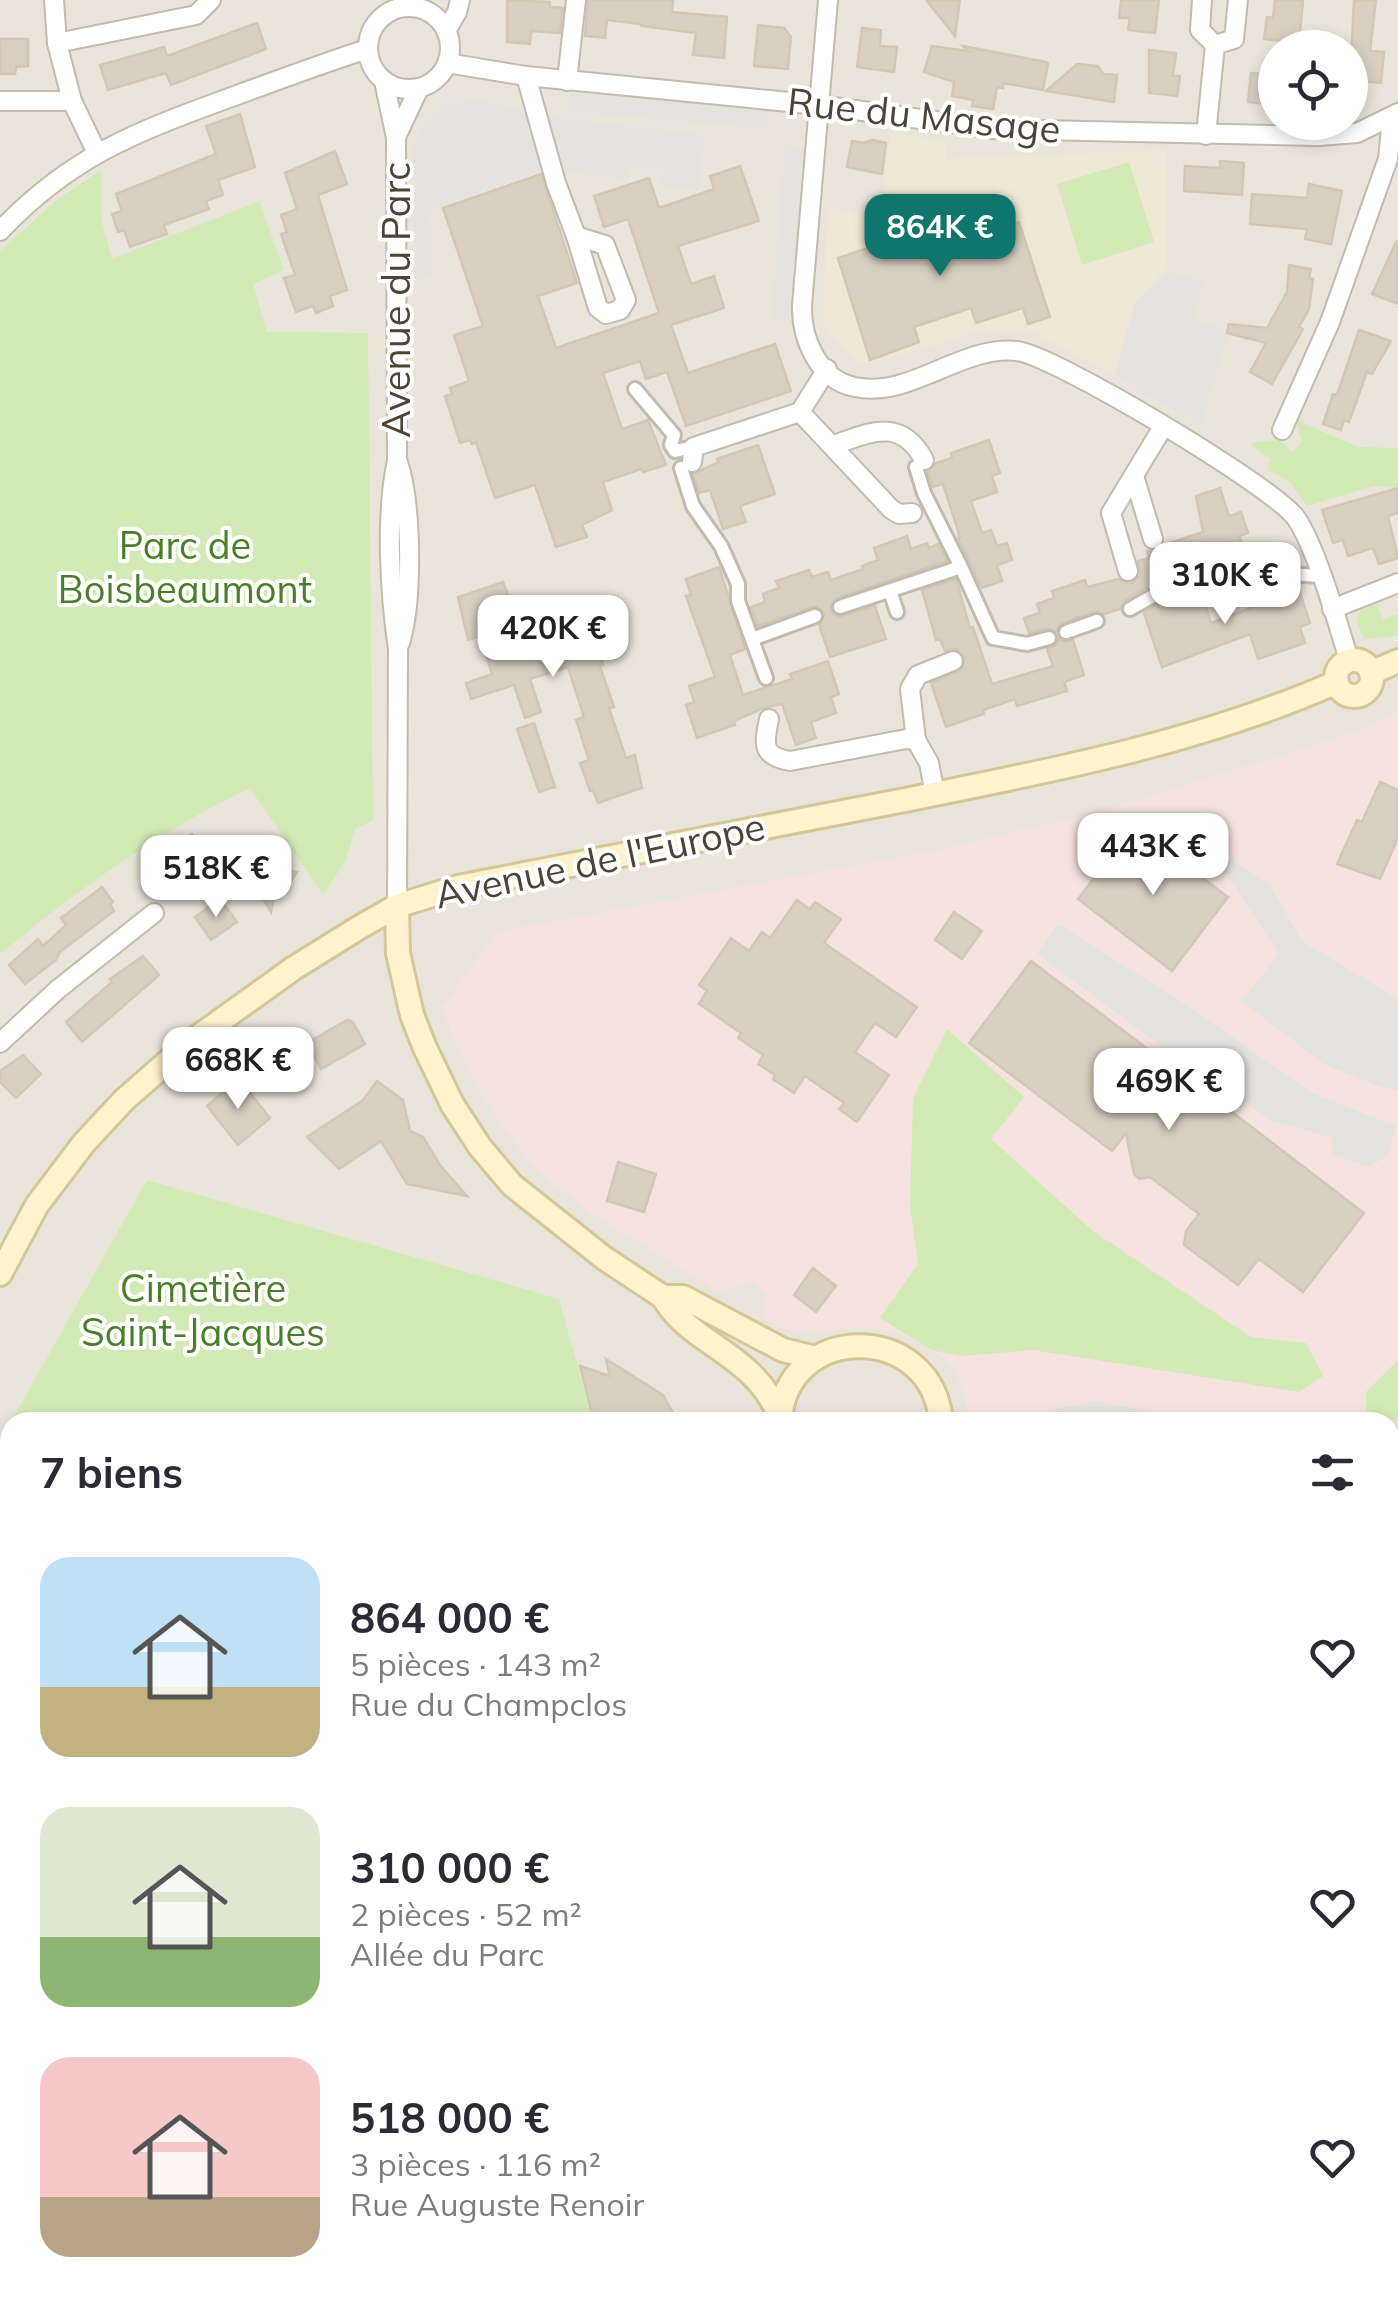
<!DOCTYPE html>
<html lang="fr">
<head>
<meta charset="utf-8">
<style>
  body { margin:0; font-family:Mulish,sans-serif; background:#f2f2f3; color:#2b2b33; height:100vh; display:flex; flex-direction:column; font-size:38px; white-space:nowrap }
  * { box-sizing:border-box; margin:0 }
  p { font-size:32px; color:#7c7c81 }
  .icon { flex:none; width:55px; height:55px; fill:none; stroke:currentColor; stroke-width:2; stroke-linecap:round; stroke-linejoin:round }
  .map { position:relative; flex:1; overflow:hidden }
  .details { position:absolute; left:0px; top:1412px; width:1400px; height:892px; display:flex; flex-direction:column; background:#fff; border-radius:30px 30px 0 0; box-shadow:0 5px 15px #0003 }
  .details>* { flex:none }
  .fabs { position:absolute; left:1258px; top:30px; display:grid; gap:20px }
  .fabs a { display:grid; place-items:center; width:110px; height:110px; border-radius:50%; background:#fff; box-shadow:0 5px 15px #0003; font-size:50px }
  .price { position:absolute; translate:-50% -85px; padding:0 22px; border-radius:20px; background:#fff; color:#222; font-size:32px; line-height:65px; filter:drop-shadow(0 2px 5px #0008) }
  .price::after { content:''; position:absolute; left:50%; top:60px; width:30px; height:22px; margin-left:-15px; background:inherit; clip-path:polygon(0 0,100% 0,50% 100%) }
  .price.current { background:#0f766e; color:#fff }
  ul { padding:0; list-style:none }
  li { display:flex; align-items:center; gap:30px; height:250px; padding:0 40px }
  li span { display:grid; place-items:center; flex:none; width:280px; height:200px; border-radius:30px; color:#555 }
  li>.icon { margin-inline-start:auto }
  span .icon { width:120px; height:120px; fill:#fffc; stroke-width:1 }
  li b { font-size:42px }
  h2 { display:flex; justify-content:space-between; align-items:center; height:120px; padding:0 40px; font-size:42px }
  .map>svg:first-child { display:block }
  .residential { fill:#eae5da; fill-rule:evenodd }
  .education { fill:#efe8d6 }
  .medical { fill:#f6e3e0 }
  .green { fill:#d2eab5 }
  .parking { fill:#e5e3e0 }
  .building { fill:#d8cfc1; stroke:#d3c7b4; stroke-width:2.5 }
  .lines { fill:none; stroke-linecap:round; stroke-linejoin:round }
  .pedestrian-casing { stroke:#c2bbae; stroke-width:18 }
  .minor-casing { stroke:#c2bbae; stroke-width:22 }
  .secondary-casing { stroke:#d6c79b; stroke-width:28 }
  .pedestrian { stroke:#fff; stroke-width:12 }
  .minor { stroke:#fff; stroke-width:18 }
  .secondary { stroke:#fff3cd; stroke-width:22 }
  .labels { text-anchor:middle; stroke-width:8; stroke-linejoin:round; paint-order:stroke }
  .street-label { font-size:38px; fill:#4b4439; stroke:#fff }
  .park-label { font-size:38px; fill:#4a7f2a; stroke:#fff }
</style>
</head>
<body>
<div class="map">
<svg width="1398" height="2304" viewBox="0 0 1398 2304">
  <rect width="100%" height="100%" fill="#f6f3ec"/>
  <path class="residential" d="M0 0H1398V2304H0ZM1275 48H1350V122H1275ZM10 1422H1390V2295H10Z"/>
  <g class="education">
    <polygon points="891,134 946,140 946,159 1166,150 1167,268 1134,302 1114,375 1029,330 974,332 889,359 858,365 823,323 828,208 879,215"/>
    <polygon points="848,2295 1029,2295 1030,2304 851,2304"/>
  </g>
  <polygon class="medical" points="1398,712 1398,2304 1084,2304 1083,2295 1390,2295 1390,1422 964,1422 967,1409 957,1373 944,1358 906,1336 891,1331 848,1328 807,1334 776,1327 764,1319 763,1306 768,1295 750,1280 737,1288 717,1291 590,1212 533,1167 493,1112 465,1065 442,1008 496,932 943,849 1098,812 1352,733"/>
  <g class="green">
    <polygon points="1129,162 1154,242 1082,265 1057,184"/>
    <path d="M101 170V219L112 259 259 201 284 270 253 284 267 332 368 333 373 820 355 829 346 860 323 895 250 788C158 832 79 889 0 954V251L59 198Z"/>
    <polygon points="1296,420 1358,447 1398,448 1398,488 1374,486 1307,506 1289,481 1267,470 1270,459 1249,443 1279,440 1292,452 1302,442"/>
    <polygon points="1377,603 1382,620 1398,614 1398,636 1364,639 1356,621 1360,611"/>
    <polygon points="947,1029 1024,1097 991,1139 1093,1231 1251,1337 1306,1343 1323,1376 1299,1392 1033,1350 962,1356 931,1350 880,1318 918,1264 910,1206 913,1098"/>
    <polygon points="147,1180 559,1299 593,1422 11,1422"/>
    <polygon points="1398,1360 1398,1421 1366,1413 1366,1392"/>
    <polygon points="10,1424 10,1997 0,2006 0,1442"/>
    <polygon points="1390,1461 1398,1463 1398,1667 1390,1668"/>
  </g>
  <g class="parking">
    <polygon points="569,90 769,109 768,129 567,111"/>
    <polygon points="474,99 556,118 704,135 699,190 660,186 663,170 629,165 628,179 545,170 430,210 432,277 416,279 411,175 413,151 422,126 441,106"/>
    <polygon points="785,145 809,147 792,321 771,321"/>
    <polygon points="1168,272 1204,282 1193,320 1229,329 1201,426 1116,376 1136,303"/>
    <polygon points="1227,857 1269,883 1302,941 1398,999 1398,1090 1383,1088 1325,1065 1241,1001 1279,954 1221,866"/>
    <polygon points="1058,924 1196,1011 1312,1093 1396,1126 1388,1156 1368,1167 1332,1154 1333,1138 1273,1121 1184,1063 1037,954"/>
    <polygon points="1095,1400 1197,1422 1053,1422 1050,1411"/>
    <polygon points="1398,2217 1398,2304 1343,2304 1319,2295 1390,2295 1390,2219"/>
  </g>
  <g class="building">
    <polygon points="507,0 550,2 550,7 563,8 560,33 531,31 530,44 507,42"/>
    <polygon points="588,0 673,0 672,12 727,17 724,58 693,55 696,33 641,26 641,24 607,20 605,38 585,36"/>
    <polygon points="926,0 960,0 955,36"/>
    <polygon points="1121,0 1159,0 1155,33 1128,30 1130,18 1119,18"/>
    <polygon points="1275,0 1303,0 1299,43 1264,39 1267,17 1273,18"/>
    <polygon points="1354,0 1376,0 1370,51 1384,52 1381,83 1350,80"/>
    <polygon points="257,23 266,49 171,85 166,73 108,90 100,65 164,47 167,56"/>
    <polygon points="758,25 784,28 791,37 788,69 754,66"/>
    <polygon points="862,28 881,30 880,46 897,47 894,72 857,67"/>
    <polygon points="0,39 28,39 28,66 16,67 15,74 0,74"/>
    <polygon points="932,46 968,51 963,46 1046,62 1048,64 1043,90 1003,83 1003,88 997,87 993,109 972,106 973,100 952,96 954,82 924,72"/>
    <polygon points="1149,50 1176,53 1173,76 1180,76 1177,96 1149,93"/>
    <polygon points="1077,64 1098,66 1103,74 1117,75 1114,102 1046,91"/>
    <polygon points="1251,73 1275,75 1275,105 1248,102"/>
    <polygon points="240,114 255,167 218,180 223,195 206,201 209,209 164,225 167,234 130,247 124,230 118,232 112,214 122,211 116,194 216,154 206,126"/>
    <polygon points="872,140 886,143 882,174 847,167 852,141 864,143"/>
    <polygon points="335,151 347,184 318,195 347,290 330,296 333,306 316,313 313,306 296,312 284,278 295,275 281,234 287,232 281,215 297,209 285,173"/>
    <polygon points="1220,161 1244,163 1242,195 1184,191 1185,166 1220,168"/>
    <polygon points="740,166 759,221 678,246 691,284 714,276 724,308 671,325 688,373 775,344 791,391 686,426 667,372 646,379 640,361 603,373 622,429 648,420 666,465 643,472 641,469 603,482 612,510 582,525 587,537 556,547 535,485 495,498 476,442 472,444 470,440 460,443 445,396 452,394 450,388 469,381 454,335 483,326 443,208 541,174 577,283 538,296 556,348 659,313 628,219 604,227 594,196 649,178 659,208 714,189 710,176"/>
    <polygon points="1309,184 1342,191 1331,244 1305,239 1307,229 1250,224 1252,194 1307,198"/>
    <polygon points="973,207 982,234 1019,222 1050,317 1028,324 1023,308 976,323 971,308 914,327 919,342 870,360 838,258 904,236 892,234"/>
    <polygon points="1396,242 1398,243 1398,304 1372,294"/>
    <polygon points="1289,265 1311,269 1309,278 1313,279 1309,309 1299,327 1303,329 1272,384 1250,372 1266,343 1227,333 1229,324 1267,328 1287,292"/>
    <polygon points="1359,330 1391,341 1372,374 1367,372 1349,422 1344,420 1341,430 1323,424 1333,394 1337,395"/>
    <polygon points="989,440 1000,473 992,476 997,492 971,501 982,533 991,530 997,546 1007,543 1012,560 997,565 1002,581 982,588 958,538 960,537 943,484 933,487 928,472 936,463 952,458 951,453"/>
    <polygon points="758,445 775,494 740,506 746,522 723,529 710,490 699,493 693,474 719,462 717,459"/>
    <polygon points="1220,488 1229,516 1241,512 1248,533 1239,536 1245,552 1223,560 1225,566 1146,588 1124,601 1120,609 1104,614 1094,612 1062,623 1056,631 1047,628 1029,633 1024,618 1040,613 1037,604 1054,598 1052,591 1085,580 1087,587 1118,579 1132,583 1140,575 1138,561 1149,558 1147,551 1158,551 1163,545 1203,532 1196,496"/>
    <polygon points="1398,488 1398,513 1388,516 1398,558 1379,564 1373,548 1348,556 1343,540 1333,543 1322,510"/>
    <polygon points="907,536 911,549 927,543 929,548 938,544 947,561 837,598 830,606 833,614 839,617 875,606 886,639 830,657 819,625 825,614 816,606 758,626 751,607 765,602 763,594 779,588 776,581 809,570 812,577 828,572 831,580 863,569 862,566 878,560 874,548"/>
    <polygon points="719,567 745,649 730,655 743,695 792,679 790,674 828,661 839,694 831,697 836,713 811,722 816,738 796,745 782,704 764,708 734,721 735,725 697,738 686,705 694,702 689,686 715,677 686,596 691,595 686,579"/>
    <polygon points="956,579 970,628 973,627 992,684 1053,666 1047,649 1055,646 1059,639 1065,642 1073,640 1084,675 1064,682 1067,691 1017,706 1015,699 983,710 984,714 946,727 931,683 962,669 965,657 956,649 945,651 940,639 936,640 922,590"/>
    <polygon points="503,582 528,645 557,635 553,623 572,616 605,633 612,652 600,656 603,665 600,666 614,707 609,708 626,758 635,755 642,788 598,803 593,790 590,791 580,763 589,760 576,720 584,717 568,667 530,679 541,712 525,718 514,685 471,699 466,683 492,674 480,636 468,640 458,597"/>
    <polygon points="1299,590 1310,623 1300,627 1305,643 1258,659 1250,634 1162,667 1144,613 1155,606 1201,593 1211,623"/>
    <polygon points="534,723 555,787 539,792 517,729"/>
    <polygon points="1380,782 1398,790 1398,838 1380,879 1337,864 1357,820 1362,822"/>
    <polygon points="1134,826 1228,897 1172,971 1078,899"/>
    <polygon points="192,834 211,860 195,872 192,868 175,880 159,858"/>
    <polygon points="247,844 279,849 277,865 283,866 283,870 297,872 284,892 274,896 271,912 257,888 258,881 250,879 251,872 246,871"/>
    <polygon points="102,887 113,902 110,904 114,911 60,952 56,960 25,984 9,965 38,939 43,946 66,925 61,918"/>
    <polygon points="220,899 237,922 211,940 195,917"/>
    <polygon points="797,900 810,909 815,902 841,919 824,943 917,1007 896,1037 875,1023 855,1052 889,1075 857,1122 839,1109 844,1103 805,1076 794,1093 773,1079 775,1075 758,1064 763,1055 738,1038 741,1033 699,1004 707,991 699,985 731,938 749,951 762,932 770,938"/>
    <polygon points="954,912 982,931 962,959 935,940"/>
    <polygon points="143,956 159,975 82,1042 66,1022 112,982 110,979"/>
    <polygon points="1031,961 1189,1080 1200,1073 1211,1075 1216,1086 1215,1099 1364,1213 1303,1292 1259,1259 1238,1285 1184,1245 1186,1231 1199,1214 1150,1177 1139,1179 1134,1174 1126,1133 1112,1151 969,1043"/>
    <polygon points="347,1020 353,1022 365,1044 321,1069 307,1043"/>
    <polygon points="23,1055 41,1074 16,1098 0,1082 0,1071"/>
    <polygon points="239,1079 270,1118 238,1145 207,1106"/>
    <polygon points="377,1081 403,1100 410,1131 423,1137 440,1165 467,1196 407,1184 381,1141 339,1169 307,1137 363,1100"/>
    <polygon points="618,1162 656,1174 644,1212 607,1201"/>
    <polygon points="813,1268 836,1286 816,1312 794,1295"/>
    <polygon points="606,1359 663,1395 678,1422 594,1422 580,1366 610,1376"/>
  </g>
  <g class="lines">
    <g class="pedestrian-casing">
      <g id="pedestrian">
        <polyline points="635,389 674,435 671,445 675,451 694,447"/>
        <polyline points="916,467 924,493 961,567"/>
        <polyline points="681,468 693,506 721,546 738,584 738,601 766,678"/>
        <polyline points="1260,572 1320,576"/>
        <polyline points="890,591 897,612"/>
        <polyline points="840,607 961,567 993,638 1027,644 1049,638"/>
        <polyline points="1130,609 1151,597 1225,576"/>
        <polyline points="1066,632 1097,621"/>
        <polyline points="752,639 815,616"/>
      </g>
    </g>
    <g class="minor-casing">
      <g id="minor">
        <polyline points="54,0 57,43 72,101 97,153"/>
        <path d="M828 0 802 305C801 338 818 380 855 387 910 399 961 345 1017 351 1054 355 1274 487 1296 518 1316 547 1338 624 1349 660"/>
        <polyline points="1202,0 1200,30 1215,45 1206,135"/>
        <circle cx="409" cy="48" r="41"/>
        <polyline points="446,31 457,12 460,0"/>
        <polyline points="57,43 196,15 211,0"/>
        <polyline points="1215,45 1234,39 1238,0"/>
        <polyline points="447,63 526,76 819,105 993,129 1319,136 1357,133 1398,113"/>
        <polyline points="526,76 556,183 576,236"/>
        <path d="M384 81 396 138 397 461C385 514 390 596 398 649L397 906"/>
        <polyline points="567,81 576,0"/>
        <polyline points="0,101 72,101"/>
        <polyline points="396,137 419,88"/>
        <path d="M0 231C71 156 136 132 229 98 275 81 321 64 367 49"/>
        <polygon points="576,236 605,245 626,300 620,310 606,314 598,308"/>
        <polyline points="800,412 891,509 899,514 912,513"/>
        <polyline points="1282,430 1330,322 1388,159 1392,117"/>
        <path d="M834 445C871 432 901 417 924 460"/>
        <path d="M398 462C412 506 413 599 400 643"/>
        <polyline points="692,462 694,447 800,412 827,369"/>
        <polyline points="1134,476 1153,539"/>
        <polyline points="1128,571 1111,513 1163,427"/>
        <polyline points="1332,609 1398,583"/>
        <path d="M769 719C764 744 761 756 790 761L906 739 916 740 929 763 935 794"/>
        <polyline points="916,740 910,689 918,675 953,661"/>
        <polyline points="0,1043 57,990 154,913"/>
        <polyline points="0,2034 10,2025"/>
        <polyline points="0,2135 10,2148"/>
        <polyline points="113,2295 118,2304"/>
        <polyline points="335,2295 338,2304"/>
        <polyline points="549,2295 552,2304"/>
        <polyline points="823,2295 825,2304"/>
        <polyline points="138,2304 154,2295"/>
      </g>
    </g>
    <g class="secondary-casing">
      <g id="secondary">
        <circle cx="1354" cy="678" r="18"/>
        <polyline points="1371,673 1398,661"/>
        <polyline points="397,906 398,953 412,1015 425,1048 452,1104 480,1147 512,1185 604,1258 663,1297 683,1297 783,1350 816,1358"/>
        <path d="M0 1274 37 1205 84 1143 124 1100 188 1044 294 968 360 927 397 906 458 887C607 857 756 829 905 800 1050 771 1201 742 1337 682"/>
        <path d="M663 1297C690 1345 754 1352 780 1417"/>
        <path d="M780 1422C785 1321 933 1321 941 1422"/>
        <polyline points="1055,2295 1056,2304"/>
      </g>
    </g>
    <use href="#pedestrian" class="pedestrian"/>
    <use href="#minor" class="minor"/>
    <use href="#secondary" class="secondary"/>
  </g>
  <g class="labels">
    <g class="street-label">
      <text transform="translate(924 116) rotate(6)" y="13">Rue du Masage</text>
      <text transform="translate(397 300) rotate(-90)" y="13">Avenue du Parc</text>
      <text transform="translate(600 861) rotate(-12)" y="13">Avenue de l'Europe</text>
    </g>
    <g class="park-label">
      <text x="185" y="559">Parc de<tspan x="185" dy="44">Boisbeaumont</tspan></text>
      <text x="203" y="1302">Cimetière<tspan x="203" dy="44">Saint-Jacques</tspan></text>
    </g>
  </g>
</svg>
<div class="fabs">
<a><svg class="icon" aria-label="locate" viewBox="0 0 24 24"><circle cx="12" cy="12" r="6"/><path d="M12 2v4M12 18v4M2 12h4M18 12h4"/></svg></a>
</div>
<b class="price current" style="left:940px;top:279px">864K €</b>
<b class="price" style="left:1225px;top:627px">310K €</b>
<b class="price" style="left:553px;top:680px">420K €</b>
<b class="price" style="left:1153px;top:898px">443K €</b>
<b class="price" style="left:216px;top:920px">518K €</b>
<b class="price" style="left:238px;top:1112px">668K €</b>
<b class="price" style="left:1169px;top:1133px">469K €</b>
<section class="details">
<h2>7 biens<svg class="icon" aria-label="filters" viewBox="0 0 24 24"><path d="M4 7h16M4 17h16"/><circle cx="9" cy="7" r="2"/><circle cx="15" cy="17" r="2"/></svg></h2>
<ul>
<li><span style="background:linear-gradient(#bfe0f5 65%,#c2b280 0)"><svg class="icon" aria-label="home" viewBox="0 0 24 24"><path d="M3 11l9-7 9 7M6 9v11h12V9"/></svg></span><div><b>864 000 €</b><p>5 pièces · 143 m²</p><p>Rue du Champclos</p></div><svg class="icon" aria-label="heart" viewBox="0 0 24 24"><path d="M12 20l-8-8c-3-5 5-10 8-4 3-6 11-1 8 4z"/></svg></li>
<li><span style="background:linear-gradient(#dfe7d0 65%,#8fb573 0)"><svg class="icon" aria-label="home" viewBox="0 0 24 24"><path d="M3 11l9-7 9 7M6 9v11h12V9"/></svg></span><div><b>310 000 €</b><p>2 pièces · 52 m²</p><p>Allée du Parc</p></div><svg class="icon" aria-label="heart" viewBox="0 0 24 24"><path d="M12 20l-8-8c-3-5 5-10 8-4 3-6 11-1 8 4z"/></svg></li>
<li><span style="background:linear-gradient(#f6c9c9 70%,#b9a48a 0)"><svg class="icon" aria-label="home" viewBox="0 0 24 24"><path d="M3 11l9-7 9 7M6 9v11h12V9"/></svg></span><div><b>518 000 €</b><p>3 pièces · 116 m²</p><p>Rue Auguste Renoir</p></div><svg class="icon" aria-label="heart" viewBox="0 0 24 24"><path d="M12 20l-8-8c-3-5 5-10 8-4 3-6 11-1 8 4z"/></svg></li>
</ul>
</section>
</div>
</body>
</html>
